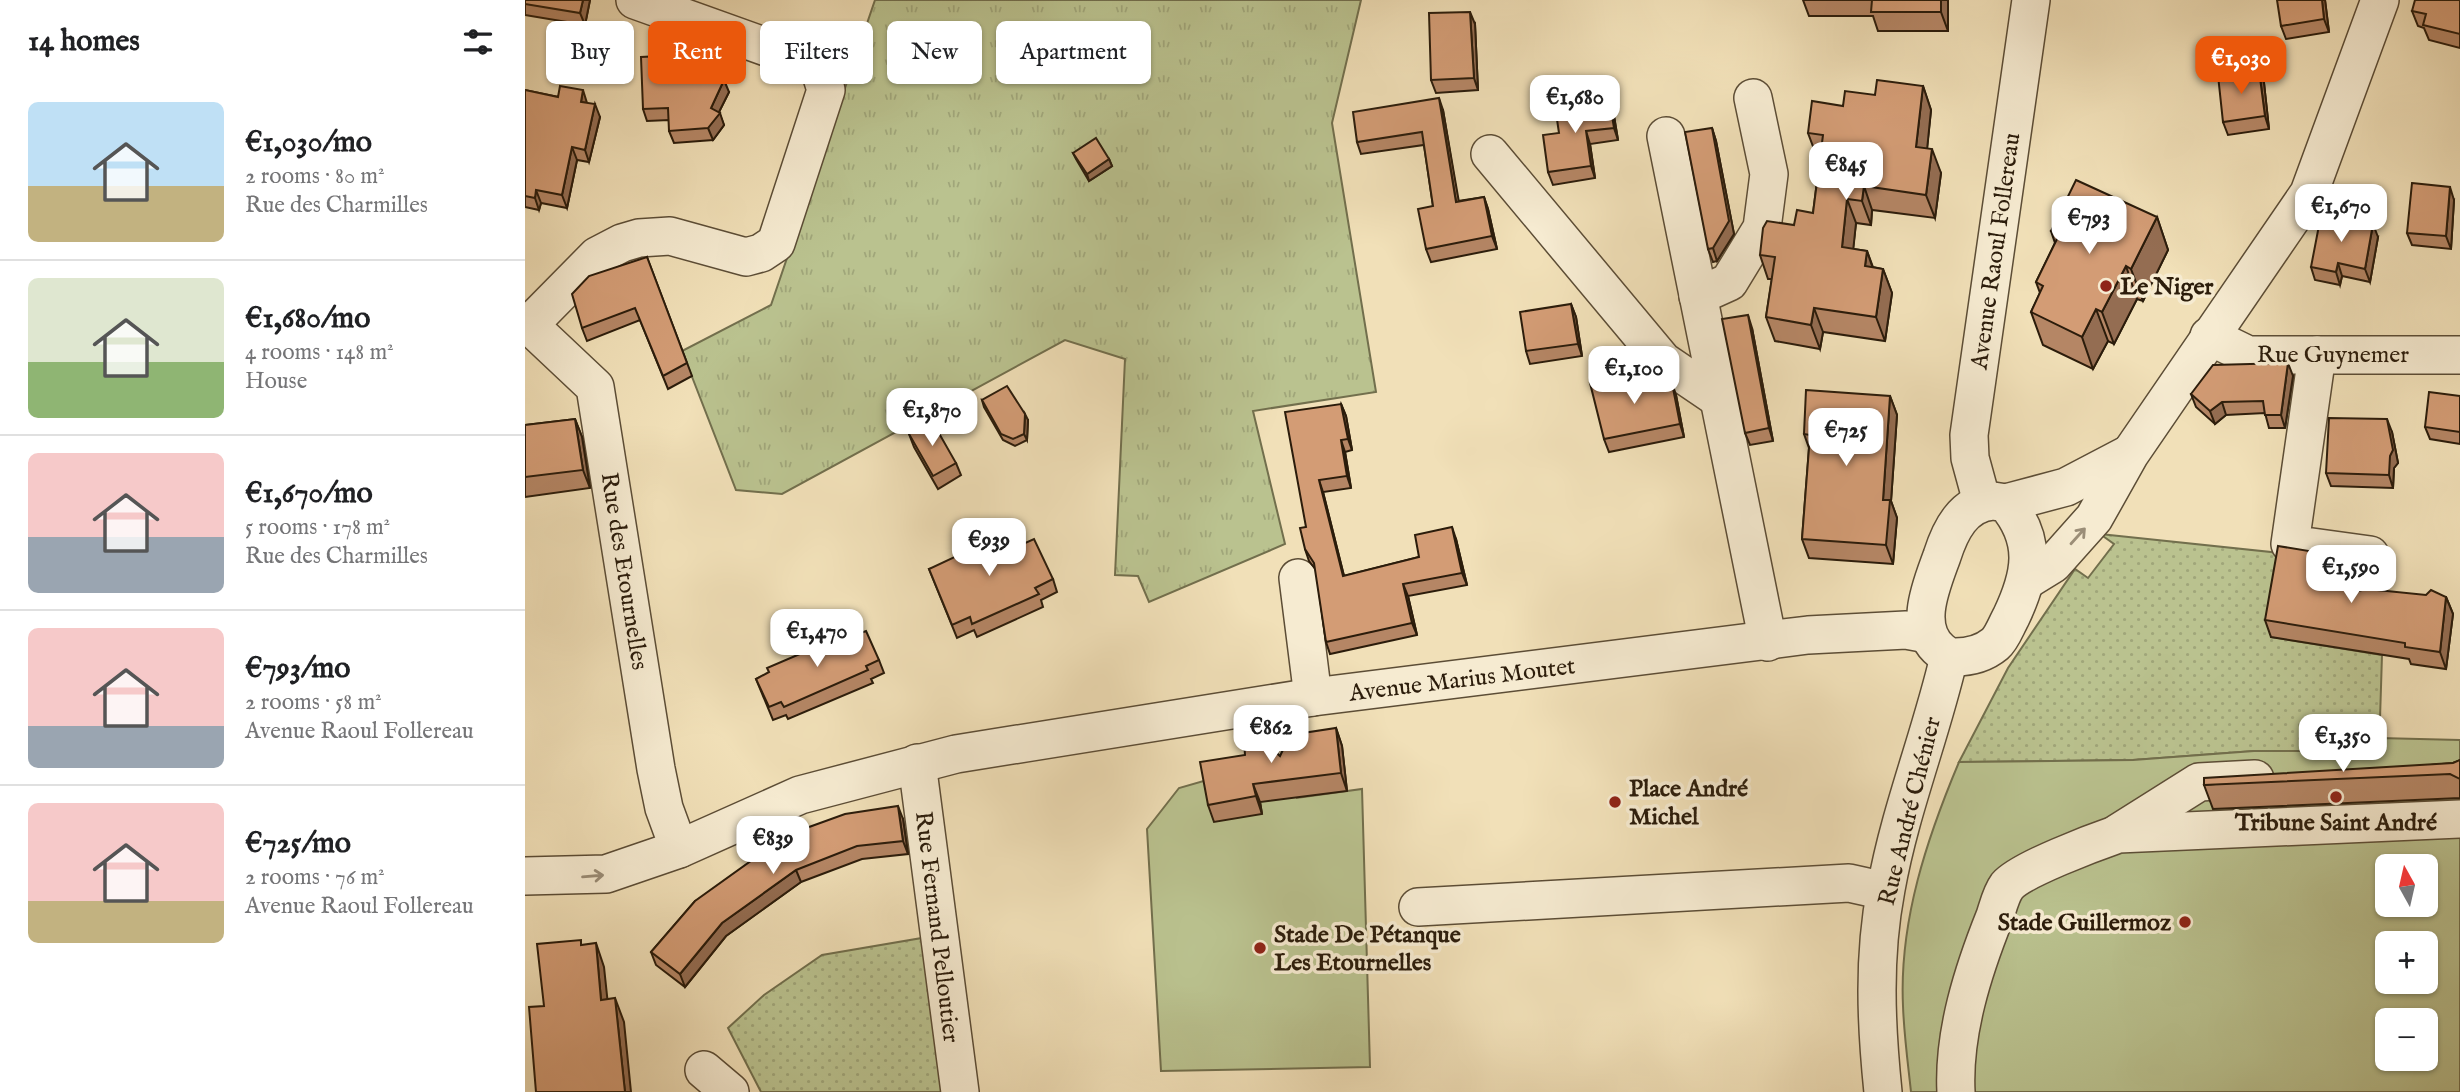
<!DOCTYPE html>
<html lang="en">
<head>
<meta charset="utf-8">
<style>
  body { margin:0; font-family:"IM FELL English",serif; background:#f2f2f2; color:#202124; height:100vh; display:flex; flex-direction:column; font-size:26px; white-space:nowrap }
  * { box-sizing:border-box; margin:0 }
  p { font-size:23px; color:#757577 }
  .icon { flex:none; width:38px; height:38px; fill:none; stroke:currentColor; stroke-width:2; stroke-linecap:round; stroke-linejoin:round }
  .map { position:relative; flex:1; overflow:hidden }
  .details { display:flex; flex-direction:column; background:#fff; width:525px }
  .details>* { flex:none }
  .guide { position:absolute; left:21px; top:21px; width:665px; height:63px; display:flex; gap:14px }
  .needle { width:46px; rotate:352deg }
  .buttons { position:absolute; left:1850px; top:854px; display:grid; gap:14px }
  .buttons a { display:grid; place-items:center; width:63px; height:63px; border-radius:10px; background:#fff; box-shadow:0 2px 5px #0004; font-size:35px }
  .price { position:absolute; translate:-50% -60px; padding:0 16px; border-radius:14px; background:#fff; color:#222; font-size:23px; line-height:46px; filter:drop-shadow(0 2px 4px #0008) }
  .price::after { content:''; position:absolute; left:50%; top:42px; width:21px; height:16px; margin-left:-10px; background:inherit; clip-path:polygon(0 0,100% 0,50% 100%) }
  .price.selected { background:#ea580c; color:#fff }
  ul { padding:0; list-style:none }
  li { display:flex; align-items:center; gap:21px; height:175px; padding:0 28px }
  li+li { border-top:2px solid #e0e0e0 }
  li span { display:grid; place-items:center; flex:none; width:196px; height:140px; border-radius:10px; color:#555 }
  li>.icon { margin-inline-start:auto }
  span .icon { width:84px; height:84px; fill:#fffc; stroke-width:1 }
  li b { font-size:30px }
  h2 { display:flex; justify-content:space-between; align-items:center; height:84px; padding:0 28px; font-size:30px }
  .tag { padding:0 24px; border-radius:10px; background:#fff; box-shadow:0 2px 5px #0004; font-size:24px; line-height:63px }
  .tag.selected { background:#ea580c; color:#fff }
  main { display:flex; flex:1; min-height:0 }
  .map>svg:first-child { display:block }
  .grass { fill:url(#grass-tufts); stroke:#726f4d; stroke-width:2 }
  .park { fill:url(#park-dots); stroke:#726f4d; stroke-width:2 }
  .garden { fill:#bac28f; stroke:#726f4d; stroke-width:2; fill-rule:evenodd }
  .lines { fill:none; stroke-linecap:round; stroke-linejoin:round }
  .minor-casing { stroke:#5c4d36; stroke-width:40 }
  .minor { stroke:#f6ebd1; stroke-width:37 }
  .wall { fill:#b58665; stroke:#2b1c0b; stroke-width:2 }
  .shaded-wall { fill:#946d52; stroke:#2b1c0b; stroke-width:2 }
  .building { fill:#d39c75; stroke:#2b1c0b; stroke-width:2 }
  .oneway { stroke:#9b8e78 }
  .poi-dot { fill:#8f2418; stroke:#f6ebd1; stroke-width:2.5 }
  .labels { text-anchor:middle; stroke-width:7; stroke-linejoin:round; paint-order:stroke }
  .street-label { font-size:24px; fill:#2b1c0b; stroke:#f6ebd1 }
  .poi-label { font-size:24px; font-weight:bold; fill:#2b1c0b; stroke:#f6ebd1; text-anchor:start }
</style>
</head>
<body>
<main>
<section class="details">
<h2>14 homes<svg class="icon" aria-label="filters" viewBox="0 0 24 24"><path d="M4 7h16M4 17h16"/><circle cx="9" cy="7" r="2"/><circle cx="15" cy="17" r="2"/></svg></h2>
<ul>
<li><span style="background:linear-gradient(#bfe0f5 60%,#c2b280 0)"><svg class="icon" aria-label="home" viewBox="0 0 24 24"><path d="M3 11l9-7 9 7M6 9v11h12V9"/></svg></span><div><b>€1,030/mo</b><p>2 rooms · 80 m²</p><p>Rue des Charmilles</p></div></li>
<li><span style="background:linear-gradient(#dfe7d0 60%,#8fb573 0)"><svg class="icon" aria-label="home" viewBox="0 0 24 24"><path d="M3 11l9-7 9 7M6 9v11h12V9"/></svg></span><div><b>€1,680/mo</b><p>4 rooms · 148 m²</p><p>House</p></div></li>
<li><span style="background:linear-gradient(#f6c9c9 60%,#9aa5b1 0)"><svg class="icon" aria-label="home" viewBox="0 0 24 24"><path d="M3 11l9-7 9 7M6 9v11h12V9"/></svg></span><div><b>€1,670/mo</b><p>5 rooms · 178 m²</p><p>Rue des Charmilles</p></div></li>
<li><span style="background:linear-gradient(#f6c9c9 70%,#9aa5b1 0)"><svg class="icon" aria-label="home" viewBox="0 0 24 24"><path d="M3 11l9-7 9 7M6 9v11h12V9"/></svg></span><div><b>€793/mo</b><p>2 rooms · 58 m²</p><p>Avenue Raoul Follereau</p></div></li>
<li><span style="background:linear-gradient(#f6c9c9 70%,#c2b280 0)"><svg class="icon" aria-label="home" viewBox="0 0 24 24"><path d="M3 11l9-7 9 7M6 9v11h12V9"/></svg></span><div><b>€725/mo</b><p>2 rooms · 76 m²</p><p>Avenue Raoul Follereau</p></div></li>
</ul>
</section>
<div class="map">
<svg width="1935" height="1092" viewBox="0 0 1935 1092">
  <defs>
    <pattern id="grass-tufts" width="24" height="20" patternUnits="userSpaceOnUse" patternTransform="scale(1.75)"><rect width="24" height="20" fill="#bac28f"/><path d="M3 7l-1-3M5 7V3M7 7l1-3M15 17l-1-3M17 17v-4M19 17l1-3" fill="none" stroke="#a0a67a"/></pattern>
    <pattern id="park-dots" width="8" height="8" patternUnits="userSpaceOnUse" patternTransform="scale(1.75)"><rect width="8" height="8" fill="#bac28f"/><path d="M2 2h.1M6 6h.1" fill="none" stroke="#a0a67a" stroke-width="1.8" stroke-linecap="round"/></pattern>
  </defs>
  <rect width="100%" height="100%" fill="#f1e0b8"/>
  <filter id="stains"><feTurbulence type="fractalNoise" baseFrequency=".00286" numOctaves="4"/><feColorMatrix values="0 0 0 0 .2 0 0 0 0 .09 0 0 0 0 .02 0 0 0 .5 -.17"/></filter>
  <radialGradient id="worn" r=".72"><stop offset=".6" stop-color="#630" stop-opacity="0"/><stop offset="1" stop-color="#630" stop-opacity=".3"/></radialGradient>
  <polygon class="grass" points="350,0 836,0 807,123 851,392 728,411 760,544 624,602 613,576 590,575 600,359 540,340 257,494 211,490 157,351 246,305"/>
  <g class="park">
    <polygon points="1575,534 1755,553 1746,637 1857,655 1854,751 1729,751 1608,760 1434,762 1483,668 1550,569 1563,578 1589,544"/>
    <polygon points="397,938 427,1092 236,1092 203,1028 239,995 297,955"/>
  </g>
  <g class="garden">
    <path d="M1854 738 1935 740V1092H1386C1383 1064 1379 1035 1378 1006 1374 921 1402 838 1434 762L1608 760 1729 751H1853ZM1862 866H1900V905H1862ZM1862 943H1900V982H1862ZM1862 1020H1900V1059H1862Z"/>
    <polygon points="682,780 732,785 768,780 772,798 837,789 845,1067 636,1071 622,829 654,788"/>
  </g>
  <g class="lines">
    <g class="minor-casing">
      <g id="minor">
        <polyline points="1141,136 1243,642"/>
        <polyline points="965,154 1138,361 1194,399"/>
        <polyline points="1173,296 1204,282 1237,228 1244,174 1228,98"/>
        <polyline points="0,321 70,387 131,769 139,808 154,849"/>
        <polyline points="5,324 72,256 97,243 114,238 145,236 221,257 236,253 251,243 301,90 296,74 286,63 110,0"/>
        <polyline points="1684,336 1723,355 1935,355"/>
        <polyline points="1792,355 1765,544 1845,555 1838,589"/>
        <path d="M1468 501 1481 503C1513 541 1506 575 1486 617 1481 626 1477 638 1470 644 1458 654 1445 657 1430 657 1423 657 1421 655 1416 651 1387 628 1407 584 1417 556 1425 531 1438 503 1468 501Z"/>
        <polyline points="1457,502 1445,458 1444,435 1506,0"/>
        <polyline points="1481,503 1541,487 1604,454"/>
        <polyline points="773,578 788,697"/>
        <polyline points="1502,580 1528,564 1569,518 1605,454 1784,193 1855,0"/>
        <polyline points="392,763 435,1092"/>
        <polyline points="1593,833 1674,782 1730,779"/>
        <polyline points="0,876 81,874 154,849 275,795 431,754 788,697 1283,635 1381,630 1403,634"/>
        <polyline points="893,907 1324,883 1360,891"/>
        <polyline points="179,1070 205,1092"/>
        <path d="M1358 1092C1351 1024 1348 957 1361 889 1375 810 1406 735 1424 657"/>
        <path d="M1431 1092C1428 1033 1448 971 1470 916 1473 907 1476 894 1482 886 1495 870 1570 842 1593 834L1935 819"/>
      </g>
    </g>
    <use href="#minor" class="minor"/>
  </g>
  <g class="wall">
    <polygon points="0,0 65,0 60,25 0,15"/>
    <polygon points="1278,0 1423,0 1423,31 1353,31 1348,16 1284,16"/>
    <polygon points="1800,0 1804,32 1761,39 1756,26"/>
    <polygon points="1935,0 1935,48 1904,40 1899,28 1893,26 1887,11"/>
    <polygon points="950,24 953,90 911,93 906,80"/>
    <polygon points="184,66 186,81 204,92 194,112 199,125 188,140 149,143 144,131 144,120 122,121 118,109"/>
    <polygon points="1734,70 1739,83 1744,129 1703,135 1698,122"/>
    <polygon points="1398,86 1406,110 1402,148 1416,173 1410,218 1347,210 1346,225 1331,223 1328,249 1342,251 1348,267 1358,269 1367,293 1360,341 1298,332 1295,349 1250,341 1241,317 1247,279 1243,279 1235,255 1269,225 1288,213 1295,157 1292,157 1283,133 1318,106 1350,95"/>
    <polygon points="0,90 62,103 75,117 64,162 52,160 42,208 16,203 14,210 0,207"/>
    <polygon points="918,110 933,201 959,197 963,209 972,249 906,262 901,249 908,206 899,145 836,154 832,142"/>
    <polygon points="1089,116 1093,140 1065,144 1070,178 1028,185 1023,172 1034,133"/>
    <polygon points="1187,128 1191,141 1209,234 1192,261 1188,262 1183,249"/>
    <polygon points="548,153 584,159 587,166 564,181 551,159"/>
    <polygon points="1929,200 1926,249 1887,245 1882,233"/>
    <polygon points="1632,217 1643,250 1618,301 1612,299 1589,344 1583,341 1568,369 1518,345 1506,312 1515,293 1511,282 1530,243 1526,231"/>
    <polygon points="1853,237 1845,282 1817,276 1815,285 1790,280 1786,267"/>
    <polygon points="122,257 167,376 143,389 115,320 62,341 57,328"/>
    <polygon points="1046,304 1051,317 1057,356 1005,364 1001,351"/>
    <polygon points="1227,328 1248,441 1225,445 1220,433"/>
    <polygon points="1107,376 1110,386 1151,395 1159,437 1084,452 1079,439"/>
    <polygon points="1768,376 1760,428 1744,428 1740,413 1701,415 1690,424 1671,407 1666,394"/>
    <polygon points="1365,396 1372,415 1366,501 1372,518 1368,564 1284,558 1277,539 1284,448 1279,434"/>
    <polygon points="1935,396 1935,444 1905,439 1900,427"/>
    <polygon points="457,400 503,420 502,440 490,446 478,440 459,407"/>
    <polygon points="816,404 821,416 827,450 820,452 826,488 798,492 819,576 894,557 931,539 942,585 883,596 892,635 805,654 801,642 791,570 784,561 780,549 781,527"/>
    <polygon points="50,419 57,437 65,488 0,497 0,425"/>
    <polygon points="1867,432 1873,463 1869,468 1868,488 1806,486 1801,473"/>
    <polygon points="384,434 431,463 436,475 413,489 389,447"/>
    <polygon points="480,552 528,579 532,592 516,600 518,607 452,637 449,630 432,638 404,569"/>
    <polygon points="1802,570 1801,583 1828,592 1921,597 1928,614 1921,669 1886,664 1884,659 1746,637 1740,620"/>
    <polygon points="328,636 354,660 359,673 346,679 348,683 263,719 261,715 248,720 231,679"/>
    <polygon points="811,728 817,746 822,791 735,802 737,814 689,822 683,805 755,756"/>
    <polygon points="1935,760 1935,798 1688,809 1679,785 1928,763"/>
    <polygon points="378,819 383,854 337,859 276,882 201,936 160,987 131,965 126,952 170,901"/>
  </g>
  <g class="shaded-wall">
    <polygon points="58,0 65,0 60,25 55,13"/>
    <polygon points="1416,0 1423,0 1423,31 1416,12"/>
    <polygon points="1797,0 1800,0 1804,32 1799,19"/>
    <polygon points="945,12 950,24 953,90 949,78"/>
    <polygon points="180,54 184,66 187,93 182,81"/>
    <polygon points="1734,70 1739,83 1744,129 1740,116"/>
    <polygon points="199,80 204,92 192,116 195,113 199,125 188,140 183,128 186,108"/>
    <polygon points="1398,86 1406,110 1400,170 1391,147"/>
    <polygon points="58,90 62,103 56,102"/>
    <polygon points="914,98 918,110 936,214 931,202"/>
    <polygon points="1085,103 1089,116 1093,140 1089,128"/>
    <polygon points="70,104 75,117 64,162 60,150"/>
    <polygon points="1187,128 1191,141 1209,234 1192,261 1188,248"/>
    <polygon points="1061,131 1065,144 1070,178 1066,166"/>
    <polygon points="47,147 52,160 42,208 37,195"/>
    <polygon points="1407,149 1416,173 1410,218 1401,195"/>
    <polygon points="584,159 587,166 564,181 562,174"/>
    <polygon points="1339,186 1347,210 1346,225 1337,201"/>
    <polygon points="1925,187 1929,200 1926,249 1921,236"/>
    <polygon points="11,190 16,203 14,210 10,198"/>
    <polygon points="959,197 963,209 972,249 967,236"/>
    <polygon points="1322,199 1331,223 1326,271 1317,247"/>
    <polygon points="1632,217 1643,250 1618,301 1606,269"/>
    <polygon points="1848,224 1853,237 1845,282 1840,269"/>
    <polygon points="1342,251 1350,275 1340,266"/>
    <polygon points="1813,263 1817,276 1815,285 1811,272"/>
    <polygon points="1601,266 1612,299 1589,344 1577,312"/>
    <polygon points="1358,269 1367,293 1360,341 1351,317"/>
    <polygon points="1046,304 1051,317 1057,356 1053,344"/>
    <polygon points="1289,308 1298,332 1295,349 1286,325"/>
    <polygon points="1571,309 1583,341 1568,369 1557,337"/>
    <polygon points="1223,315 1227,328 1248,441 1244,428"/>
    <polygon points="1763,363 1768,376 1760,428 1756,415"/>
    <polygon points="1147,383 1151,395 1159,437 1155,424"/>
    <polygon points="1365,396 1372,415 1366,501 1372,518 1368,564 1361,545 1358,500"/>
    <polygon points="1697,402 1701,415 1690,424 1685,411"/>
    <polygon points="816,404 821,416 827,450 823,439"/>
    <polygon points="500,414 503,420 502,440 499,434"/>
    <polygon points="50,419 57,437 65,488 58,470"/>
    <polygon points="1862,419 1867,432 1873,463 1869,468 1868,488 1864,475"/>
    <polygon points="816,440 820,452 826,488 822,476"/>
    <polygon points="794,480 798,492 822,588 818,576"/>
    <polygon points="927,527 931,539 942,585 937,573"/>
    <polygon points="1796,553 1802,570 1798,599 1792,581"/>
    <polygon points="878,584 883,596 892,635 887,623"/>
    <polygon points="1921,597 1928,614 1921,669 1915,652"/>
    <polygon points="811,728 817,746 822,791 816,773"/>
    <polygon points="728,784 735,802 737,814 731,796"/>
    <polygon points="373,806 378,819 383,854 378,841"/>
    <polygon points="271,870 276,882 201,936 160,987 155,974 197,923"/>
    <polygon points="71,943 79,967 85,1024 76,1000"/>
    <polygon points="90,998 99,1022 106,1092 100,1092"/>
  </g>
  <g class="building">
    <polygon points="0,0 58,0 55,13 0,4"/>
    <polygon points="1347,0 1416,0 1416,12 1346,12"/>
    <polygon points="1752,0 1797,0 1799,19 1756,26"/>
    <polygon points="1890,0 1935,0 1935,34 1898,25 1901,14 1887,11"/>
    <polygon points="945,12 949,78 906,80 904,13"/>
    <polygon points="180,54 182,81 199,80 186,108 195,113 183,128 144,131 143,108 118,109 116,57"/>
    <polygon points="1734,70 1740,116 1698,122 1693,75"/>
    <polygon points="1352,80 1398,86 1391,147 1407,149 1401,195 1339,186 1337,201 1322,199 1317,247 1342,251 1340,266 1358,269 1351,317 1289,308 1286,325 1241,317 1250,257 1235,255 1238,228 1242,221 1269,225 1272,210 1288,213 1298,135 1283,133 1287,101 1318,106 1320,91 1350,95"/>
    <polygon points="35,86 58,90 56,102 70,104 60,150 47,147 37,195 11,190 10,198 0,196 0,90 33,97"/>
    <polygon points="914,98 931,202 959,197 967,236 901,249 893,209 908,206 897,132 832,142 828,112"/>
    <polygon points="1085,103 1089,128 1061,131 1066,166 1023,172 1018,135 1034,133 1030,106"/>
    <polygon points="1187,128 1204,221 1188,248 1183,249 1160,132"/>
    <polygon points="571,138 584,159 562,174 548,153"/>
    <polygon points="1551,180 1632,217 1606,269 1601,266 1577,312 1571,309 1557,337 1506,312 1518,286 1511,282 1534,235 1526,231"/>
    <polygon points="1887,183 1925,187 1921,236 1882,233"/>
    <polygon points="1796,215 1848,224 1840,269 1813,263 1811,272 1786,267"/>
    <polygon points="122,257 162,363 138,376 110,308 57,328 47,294 64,276"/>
    <polygon points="1046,304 1053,344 1001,351 995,312"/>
    <polygon points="1223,315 1244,428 1220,433 1197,319"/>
    <polygon points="1763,363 1756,415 1740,415 1738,401 1697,402 1685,411 1666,394 1688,365"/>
    <polygon points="1107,376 1108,386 1143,380 1147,383 1155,424 1079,439 1065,383"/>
    <polygon points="482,386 500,414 499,434 488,439 476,434 457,400"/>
    <polygon points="1281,390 1365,396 1358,500 1365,500 1361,545 1277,539 1285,435 1279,434"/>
    <polygon points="1904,392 1935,396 1935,432 1900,427"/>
    <polygon points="816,404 823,439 816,440 822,476 794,480 818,576 894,557 890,535 927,527 937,573 878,584 887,623 801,642 789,563 780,549 775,528 781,527 760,412"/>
    <polygon points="1804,418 1862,419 1868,450 1865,456 1864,475 1801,473"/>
    <polygon points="50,419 58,470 0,477 0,425"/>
    <polygon points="407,421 431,463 408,476 384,434"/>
    <polygon points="468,526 480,552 509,539 528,579 510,588 514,594 447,624 445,617 427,625 404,569 432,556"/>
    <polygon points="1753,546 1796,553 1792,581 1816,585 1828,592 1842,589 1901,595 1906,590 1921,597 1915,652 1880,647 1880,643 1740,620"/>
    <polygon points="341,631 354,660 341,666 343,670 259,707 256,702 244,707 231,679 244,672 242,668 326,632 328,636"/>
    <polygon points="811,728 816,773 728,784 731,796 683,805 675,762 720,755 719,741 736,739 755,756 765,735"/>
    <polygon points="1935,760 1935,779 1925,774 1679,785 1679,778 1928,763"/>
    <polygon points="373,806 378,841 332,846 271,870 197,923 155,974 126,952 170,901 262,835 320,814"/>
    <polygon points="56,940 56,945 71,943 76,1000 90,998 100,1092 11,1092 4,1007 19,1006 12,944"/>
  </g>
  <defs><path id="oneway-shaft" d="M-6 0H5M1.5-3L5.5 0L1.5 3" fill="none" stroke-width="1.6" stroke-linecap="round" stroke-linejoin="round" transform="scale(1.75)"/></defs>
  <g class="oneway">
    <use href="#oneway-shaft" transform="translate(1553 536) rotate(-48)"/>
    <use href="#oneway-shaft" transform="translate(68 876) rotate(-5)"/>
  </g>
  <g class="poi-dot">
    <circle cx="1581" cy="286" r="7"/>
    <circle cx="1811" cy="797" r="7"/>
    <circle cx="1090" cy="802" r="7"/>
    <circle cx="1660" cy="922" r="7"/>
    <circle cx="735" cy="948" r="7"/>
  </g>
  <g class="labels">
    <g class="street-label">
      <text transform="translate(1470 251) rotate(-82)" y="8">Avenue Raoul Follereau</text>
      <text x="1808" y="362">Rue Guynemer</text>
      <text transform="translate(100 571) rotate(81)" y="8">Rue des Etournelles</text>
      <text transform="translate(937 679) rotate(-7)" y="8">Avenue Marius Moutet</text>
      <text transform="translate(1384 811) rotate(-76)" y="8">Rue André Chénier</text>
      <text transform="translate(413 927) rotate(83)" y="8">Rue Fernand Pelloutier</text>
    </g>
    <g class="poi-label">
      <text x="1595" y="294">Le Niger</text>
      <text x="1104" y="796">Place André<tspan x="1104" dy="28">Michel</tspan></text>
      <text x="1811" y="830" text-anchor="middle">Tribune Saint André</text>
      <text x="1646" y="930" text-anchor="end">Stade Guillermoz</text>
      <text x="749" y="942">Stade De Pétanque<tspan x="749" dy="28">Les Etournelles</tspan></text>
    </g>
  </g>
  <rect width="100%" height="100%" filter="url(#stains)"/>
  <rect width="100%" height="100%" fill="url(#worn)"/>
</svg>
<div class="buttons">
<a><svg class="needle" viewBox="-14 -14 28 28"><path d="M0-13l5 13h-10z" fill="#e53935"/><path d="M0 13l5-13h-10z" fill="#757577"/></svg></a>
<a>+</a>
<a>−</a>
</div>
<b class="price selected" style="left:1716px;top:96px">€1,030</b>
<b class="price" style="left:1050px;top:135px">€1,680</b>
<b class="price" style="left:1321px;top:202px">€845</b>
<b class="price" style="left:1816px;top:244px">€1,670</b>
<b class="price" style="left:1564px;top:256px">€793</b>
<b class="price" style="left:1109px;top:406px">€1,100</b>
<b class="price" style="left:407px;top:448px">€1,870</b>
<b class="price" style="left:1321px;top:468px">€725</b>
<b class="price" style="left:464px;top:578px">€939</b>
<b class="price" style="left:1826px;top:605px">€1,590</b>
<b class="price" style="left:292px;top:669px">€1,470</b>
<b class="price" style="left:746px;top:765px">€862</b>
<b class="price" style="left:1818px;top:774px">€1,350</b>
<b class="price" style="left:248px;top:876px">€839</b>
<div class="guide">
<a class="tag">Buy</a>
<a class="tag selected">Rent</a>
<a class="tag">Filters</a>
<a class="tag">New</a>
<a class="tag">Apartment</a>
</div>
</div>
</main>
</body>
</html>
